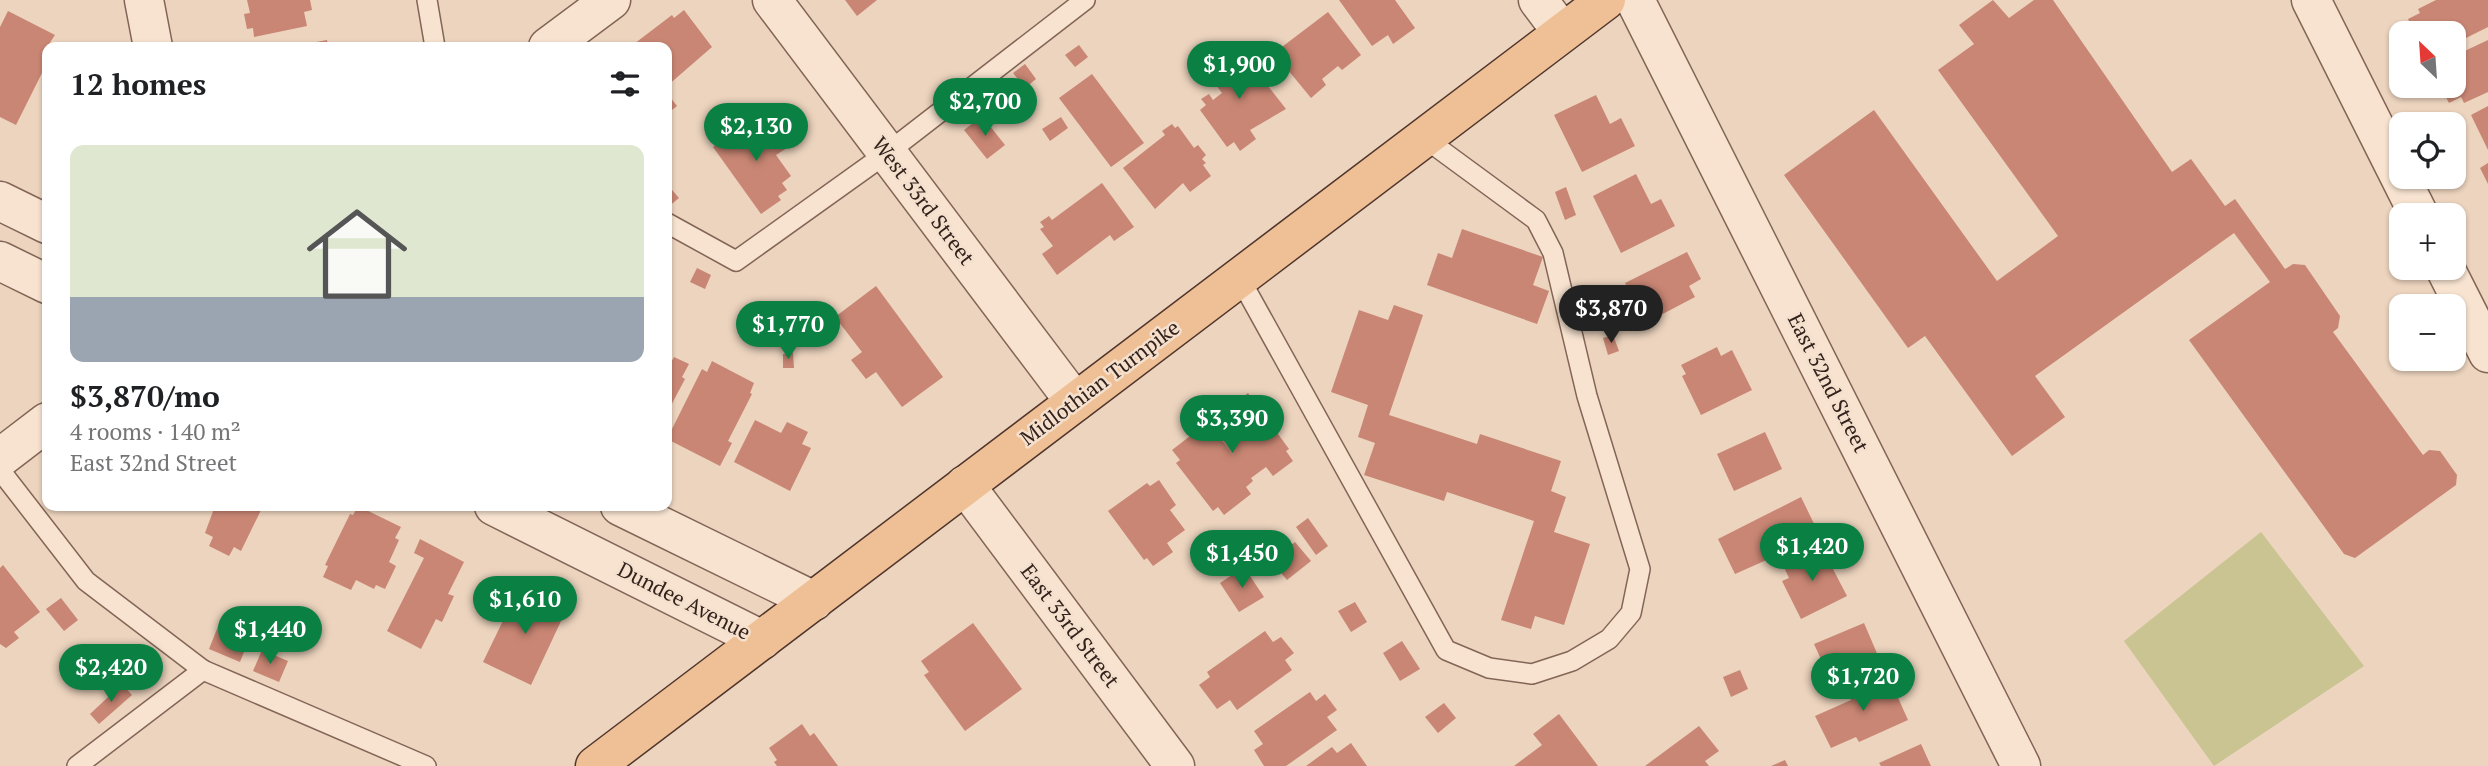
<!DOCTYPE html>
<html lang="en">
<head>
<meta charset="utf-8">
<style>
  body { margin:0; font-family:"PT Serif",serif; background:#f6f6f6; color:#202124; height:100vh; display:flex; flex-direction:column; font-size:26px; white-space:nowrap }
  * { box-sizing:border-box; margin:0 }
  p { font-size:23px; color:#757577 }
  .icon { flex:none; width:38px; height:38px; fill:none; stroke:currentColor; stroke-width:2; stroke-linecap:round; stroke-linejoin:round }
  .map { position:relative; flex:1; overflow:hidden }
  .side { position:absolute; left:42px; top:42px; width:630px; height:469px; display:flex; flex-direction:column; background:#fff; border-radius:14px; box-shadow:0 2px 5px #0004 }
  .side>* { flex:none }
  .needle { width:46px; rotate:335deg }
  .fabs { position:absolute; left:2389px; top:21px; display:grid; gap:14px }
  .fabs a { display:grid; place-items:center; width:77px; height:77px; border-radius:14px; background:#fff; box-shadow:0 2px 5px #0004; font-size:35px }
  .price { position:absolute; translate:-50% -60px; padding:0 16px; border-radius:24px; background:#0b8043; color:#fff; font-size:23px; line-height:46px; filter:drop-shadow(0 2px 4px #0008) }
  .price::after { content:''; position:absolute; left:50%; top:42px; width:21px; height:16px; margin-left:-10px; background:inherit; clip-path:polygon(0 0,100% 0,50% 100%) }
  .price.current { background:#222; color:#fff }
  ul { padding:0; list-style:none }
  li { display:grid; align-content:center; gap:14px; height:371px; padding:0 28px }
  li+li { border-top:2px solid #e0e0e0 }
  li span { display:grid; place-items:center; height:217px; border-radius:14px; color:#555 }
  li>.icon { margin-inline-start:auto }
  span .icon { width:126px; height:126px; fill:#fffc; stroke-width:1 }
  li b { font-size:30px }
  h2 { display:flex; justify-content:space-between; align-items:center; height:84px; padding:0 28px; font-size:30px }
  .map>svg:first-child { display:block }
  .green { fill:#c9c492 }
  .building { fill:#c98674 }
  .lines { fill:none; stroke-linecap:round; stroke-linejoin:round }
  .lane-casing { stroke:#836557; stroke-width:22 }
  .street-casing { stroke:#836557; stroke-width:41 }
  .primary-casing { stroke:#50352c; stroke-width:41 }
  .lane { stroke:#f7e3d0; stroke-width:19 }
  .street { stroke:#f7e3d0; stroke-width:38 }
  .primary { stroke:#efc095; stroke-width:38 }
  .labels { text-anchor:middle; stroke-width:5; stroke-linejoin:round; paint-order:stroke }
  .street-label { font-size:21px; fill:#33221c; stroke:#f4e0cd }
</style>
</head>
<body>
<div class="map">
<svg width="2488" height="766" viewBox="0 0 2488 766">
  <rect width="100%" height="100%" fill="#ecd4be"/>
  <polygon class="green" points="2261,532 2364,666 2214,766 2124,641"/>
  <g class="building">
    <polygon points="247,0 310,0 312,10 304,12 307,26 254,37 253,28 247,29 244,14 250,13"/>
    <polygon points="845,0 877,0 857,16"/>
    <polygon points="1339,0 1395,0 1415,28 1393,44 1388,35 1372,46"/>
    <polygon points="1993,0 2009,18 2034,0 2053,0 2172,172 2191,159 2225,206 2235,199 2285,269 2293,264 2305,265 2340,316 2338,328 2333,332 2423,455 2429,450 2440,451 2457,475 2456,485 2355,558 2344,554 2189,340 2270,282 2234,233 2035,376 2065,417 2012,456 1925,336 1908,348 1784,175 1874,110 1997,281 2058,236 1938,70 1974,44 1959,25"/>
    <polygon points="2436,0 2488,0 2488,27 2454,44 2454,33 2414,33 2408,19 2420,13 2418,9"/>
    <polygon points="684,10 712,47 667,86 667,47 630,47 672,15 674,18"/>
    <polygon points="8,11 55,35 47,47 47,63 16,125 0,117 0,27"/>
    <polygon points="1328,12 1361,55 1342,70 1338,66 1322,79 1326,85 1311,98 1274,53"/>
    <polygon points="327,40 328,47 295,47 295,46"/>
    <polygon points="2488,40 2488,92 2464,103 2461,97 2449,103 2440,86 2454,86 2454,56"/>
    <polygon points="1079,45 1088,57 1075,67 1065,55"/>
    <polygon points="1239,49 1286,109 1250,130 1256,139 1240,151 1234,142 1227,147 1200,110 1206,105 1201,99 1209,94 1213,100 1222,93 1207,73"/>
    <polygon points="1025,64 1036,79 1025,88 1013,73"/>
    <polygon points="1092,74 1144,143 1111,167 1059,98"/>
    <polygon points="667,93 677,106 667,114"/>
    <polygon points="1596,95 1610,124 1621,118 1635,146 1582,172 1554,115"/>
    <polygon points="2488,106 2488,150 2471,115"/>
    <polygon points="982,116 1005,145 987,159 964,130"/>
    <polygon points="1061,117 1068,128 1050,141 1042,129"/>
    <polygon points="750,119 757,129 768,122 787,148 776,155 791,176 782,183 787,190 778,196 781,200 761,214 713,147"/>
    <polygon points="1172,124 1175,128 1178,126 1194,148 1198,145 1206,155 1202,159 1206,163 1203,165 1211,176 1190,192 1183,183 1155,209 1123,168 1165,135 1162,131"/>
    <polygon points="2488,163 2488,184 2480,168"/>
    <polygon points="1636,174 1651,204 1661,199 1675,226 1621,253 1593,196"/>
    <polygon points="1102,183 1134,227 1114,241 1110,235 1057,275 1042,254 1053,246 1040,229 1044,227 1040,222 1049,216 1052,220"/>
    <polygon points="667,184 679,198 668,207 667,206"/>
    <polygon points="1566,187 1576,215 1565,220 1555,192"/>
    <polygon points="1462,229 1543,257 1533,285 1549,291 1537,324 1427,285 1438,253 1452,258"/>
    <polygon points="1687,252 1701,279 1689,286 1695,297 1638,327 1623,299 1631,295 1625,283"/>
    <polygon points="697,268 711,275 705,289 690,282"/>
    <polygon points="876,286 943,377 902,407 876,372 866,379 851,360 862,352 835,317"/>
    <polygon points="1394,305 1423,315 1389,415 1477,444 1480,434 1561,461 1551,491 1566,497 1554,532 1590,544 1564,625 1535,616 1531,629 1501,620 1534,521 1447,492 1444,501 1364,475 1375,443 1358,437 1368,405 1331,392 1359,310 1388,320"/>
    <polygon points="1613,335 1619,351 1608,355 1603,338"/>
    <polygon points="1717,347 1721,356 1732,350 1752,390 1701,415 1682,376 1686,374 1681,365"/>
    <polygon points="793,353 794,368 783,368 783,354"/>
    <polygon points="674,357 689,364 682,377 685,379 667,413 667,370"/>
    <polygon points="712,361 754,383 750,393 752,394 728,441 732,443 720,466 667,439 702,369 707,372"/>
    <polygon points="1248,393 1289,449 1286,451 1293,461 1273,476 1266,467 1251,478 1253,481 1246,487 1251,494 1224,515 1218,507 1213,511 1176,463 1180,460 1172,450 1203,426 1211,437 1216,433 1233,454 1209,421"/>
    <polygon points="755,420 781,433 787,422 808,432 802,444 811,448 790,491 734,462"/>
    <polygon points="1765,432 1782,469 1734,491 1717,454"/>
    <polygon points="1159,480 1176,505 1170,510 1185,530 1167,543 1173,552 1153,566 1147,558 1144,560 1108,511 1147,483 1150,486"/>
    <polygon points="1801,497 1820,536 1735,574 1718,539"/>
    <polygon points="215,506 263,506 241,551 234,547 229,556 209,546 213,537 205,533"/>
    <polygon points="358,506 401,527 395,538 399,540 389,562 396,566 385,589 376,585 374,589 356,580 351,590 323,577 328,566 325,565 350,514 353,515"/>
    <polygon points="1308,518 1328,546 1316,555 1296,527"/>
    <polygon points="420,539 464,562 448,594 454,596 442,622 436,619 421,649 387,631 424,558 414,553"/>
    <polygon points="1295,542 1311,561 1287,580 1271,561"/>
    <polygon points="1821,546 1847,596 1801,619 1782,581 1789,578 1783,565"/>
    <polygon points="3,565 40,612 14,632 19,638 6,648 0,644 0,568"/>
    <polygon points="1244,567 1264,597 1239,612 1220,583"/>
    <polygon points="523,587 563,606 558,616 562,619 531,685 483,662 515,596 518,598"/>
    <polygon points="61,598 78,620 64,631 46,609"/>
    <polygon points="1355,602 1367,622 1351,632 1338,611"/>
    <polygon points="221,619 252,632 240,662 209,649"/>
    <polygon points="973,623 1022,689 965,731 924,675 929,672 921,661"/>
    <polygon points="1864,623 1879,658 1830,679 1814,644"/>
    <polygon points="1265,631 1273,642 1281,637 1294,653 1285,660 1292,670 1237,710 1230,700 1217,709 1199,685 1210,677 1207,672"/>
    <polygon points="1402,641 1420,669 1400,681 1383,653"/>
    <polygon points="262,650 288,661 279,682 253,671"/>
    <polygon points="1740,670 1748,689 1731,697 1723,677"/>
    <polygon points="1877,676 1881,686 1891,682 1908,720 1859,742 1856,737 1831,748 1815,716 1851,700 1846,689"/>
    <polygon points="122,684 132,695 99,724 90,714"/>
    <polygon points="1310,692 1316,701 1325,694 1337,710 1327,717 1337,730 1286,766 1264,766 1254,750 1263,744 1254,731"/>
    <polygon points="1444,703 1456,718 1438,733 1425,717"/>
    <polygon points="1559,714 1598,766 1514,766 1542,745 1533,734"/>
    <polygon points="802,724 810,736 814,733 838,766 777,766 774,762 777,760 769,748"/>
    <polygon points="1699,726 1719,751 1705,761 1709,766 1645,766"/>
    <polygon points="1351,743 1367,766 1306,766 1332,747 1337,753"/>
    <polygon points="1921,744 1931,766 1881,766 1879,763"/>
    <polygon points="1785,760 1788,766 1771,766"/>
  </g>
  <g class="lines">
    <g class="lane-casing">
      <g id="lane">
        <polyline points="427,0 435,47"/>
        <polyline points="667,223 736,261 887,153 1085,0"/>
        <polyline points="1239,277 1446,650 1489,668 1532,674 1572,661 1609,639 1631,613 1640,569 1587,396 1553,253 1536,220 1423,137"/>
        <polyline points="0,470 86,581 203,670 426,766"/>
        <polyline points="77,766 203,670"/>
      </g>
    </g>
    <g class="street-casing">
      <g id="street">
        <polyline points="144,0 153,47"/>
        <polyline points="772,0 1075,402"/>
        <polyline points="1538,0 1562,32"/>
        <polyline points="1635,0 2021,766"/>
        <polyline points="2311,0 2419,215"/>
        <polyline points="548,47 611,0"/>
        <polyline points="0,201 47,224"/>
        <polyline points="0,261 47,284"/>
        <polyline points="2445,268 2488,353"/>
        <polyline points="0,458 47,422"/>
        <polyline points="965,485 1175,766"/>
        <polyline points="494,506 762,640"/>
        <polyline points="620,506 814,601"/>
      </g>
    </g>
    <g class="primary-casing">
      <polyline id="primary" points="595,766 1606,0"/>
    </g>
    <use href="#lane" class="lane"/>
    <use href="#street" class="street"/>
    <use href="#primary" class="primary"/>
  </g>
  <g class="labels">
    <g class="street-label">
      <text transform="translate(923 201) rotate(53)" y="7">West 33rd Street</text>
      <text transform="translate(1100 383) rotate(-37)" y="7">Midlothian Turnpike</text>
      <text transform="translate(1828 383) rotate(63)" y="7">East 32nd Street</text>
      <text transform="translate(684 601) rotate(27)" y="7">Dundee Avenue</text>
      <text transform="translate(1070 626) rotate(53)" y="7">East 33rd Street</text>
    </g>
  </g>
</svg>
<div class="fabs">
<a><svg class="needle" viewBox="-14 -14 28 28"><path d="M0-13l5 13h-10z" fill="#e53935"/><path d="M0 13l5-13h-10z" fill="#757577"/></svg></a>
<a><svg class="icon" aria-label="locate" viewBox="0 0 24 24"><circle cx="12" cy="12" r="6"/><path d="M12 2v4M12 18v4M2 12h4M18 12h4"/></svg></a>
<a>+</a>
<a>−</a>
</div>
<b class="price" style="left:1239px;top:101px">$1,900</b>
<b class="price" style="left:985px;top:138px">$2,700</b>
<b class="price" style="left:756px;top:163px">$2,130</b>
<b class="price current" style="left:1611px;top:345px">$3,870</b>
<b class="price" style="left:788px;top:361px">$1,770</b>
<b class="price" style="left:1232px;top:455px">$3,390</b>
<b class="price" style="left:1812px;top:583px">$1,420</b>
<b class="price" style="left:1242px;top:590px">$1,450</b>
<b class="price" style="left:525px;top:636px">$1,610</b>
<b class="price" style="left:270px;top:666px">$1,440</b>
<b class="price" style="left:111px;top:704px">$2,420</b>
<b class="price" style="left:1863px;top:713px">$1,720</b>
<section class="side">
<h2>12 homes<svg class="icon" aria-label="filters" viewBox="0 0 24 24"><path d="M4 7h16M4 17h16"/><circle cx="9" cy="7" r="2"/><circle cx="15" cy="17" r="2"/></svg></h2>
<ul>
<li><span style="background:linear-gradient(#dfe7d0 70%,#9aa5b1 0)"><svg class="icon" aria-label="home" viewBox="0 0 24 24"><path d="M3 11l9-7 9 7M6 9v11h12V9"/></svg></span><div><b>$3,870/mo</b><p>4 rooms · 140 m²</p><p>East 32nd Street</p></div></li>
</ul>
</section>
</div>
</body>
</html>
